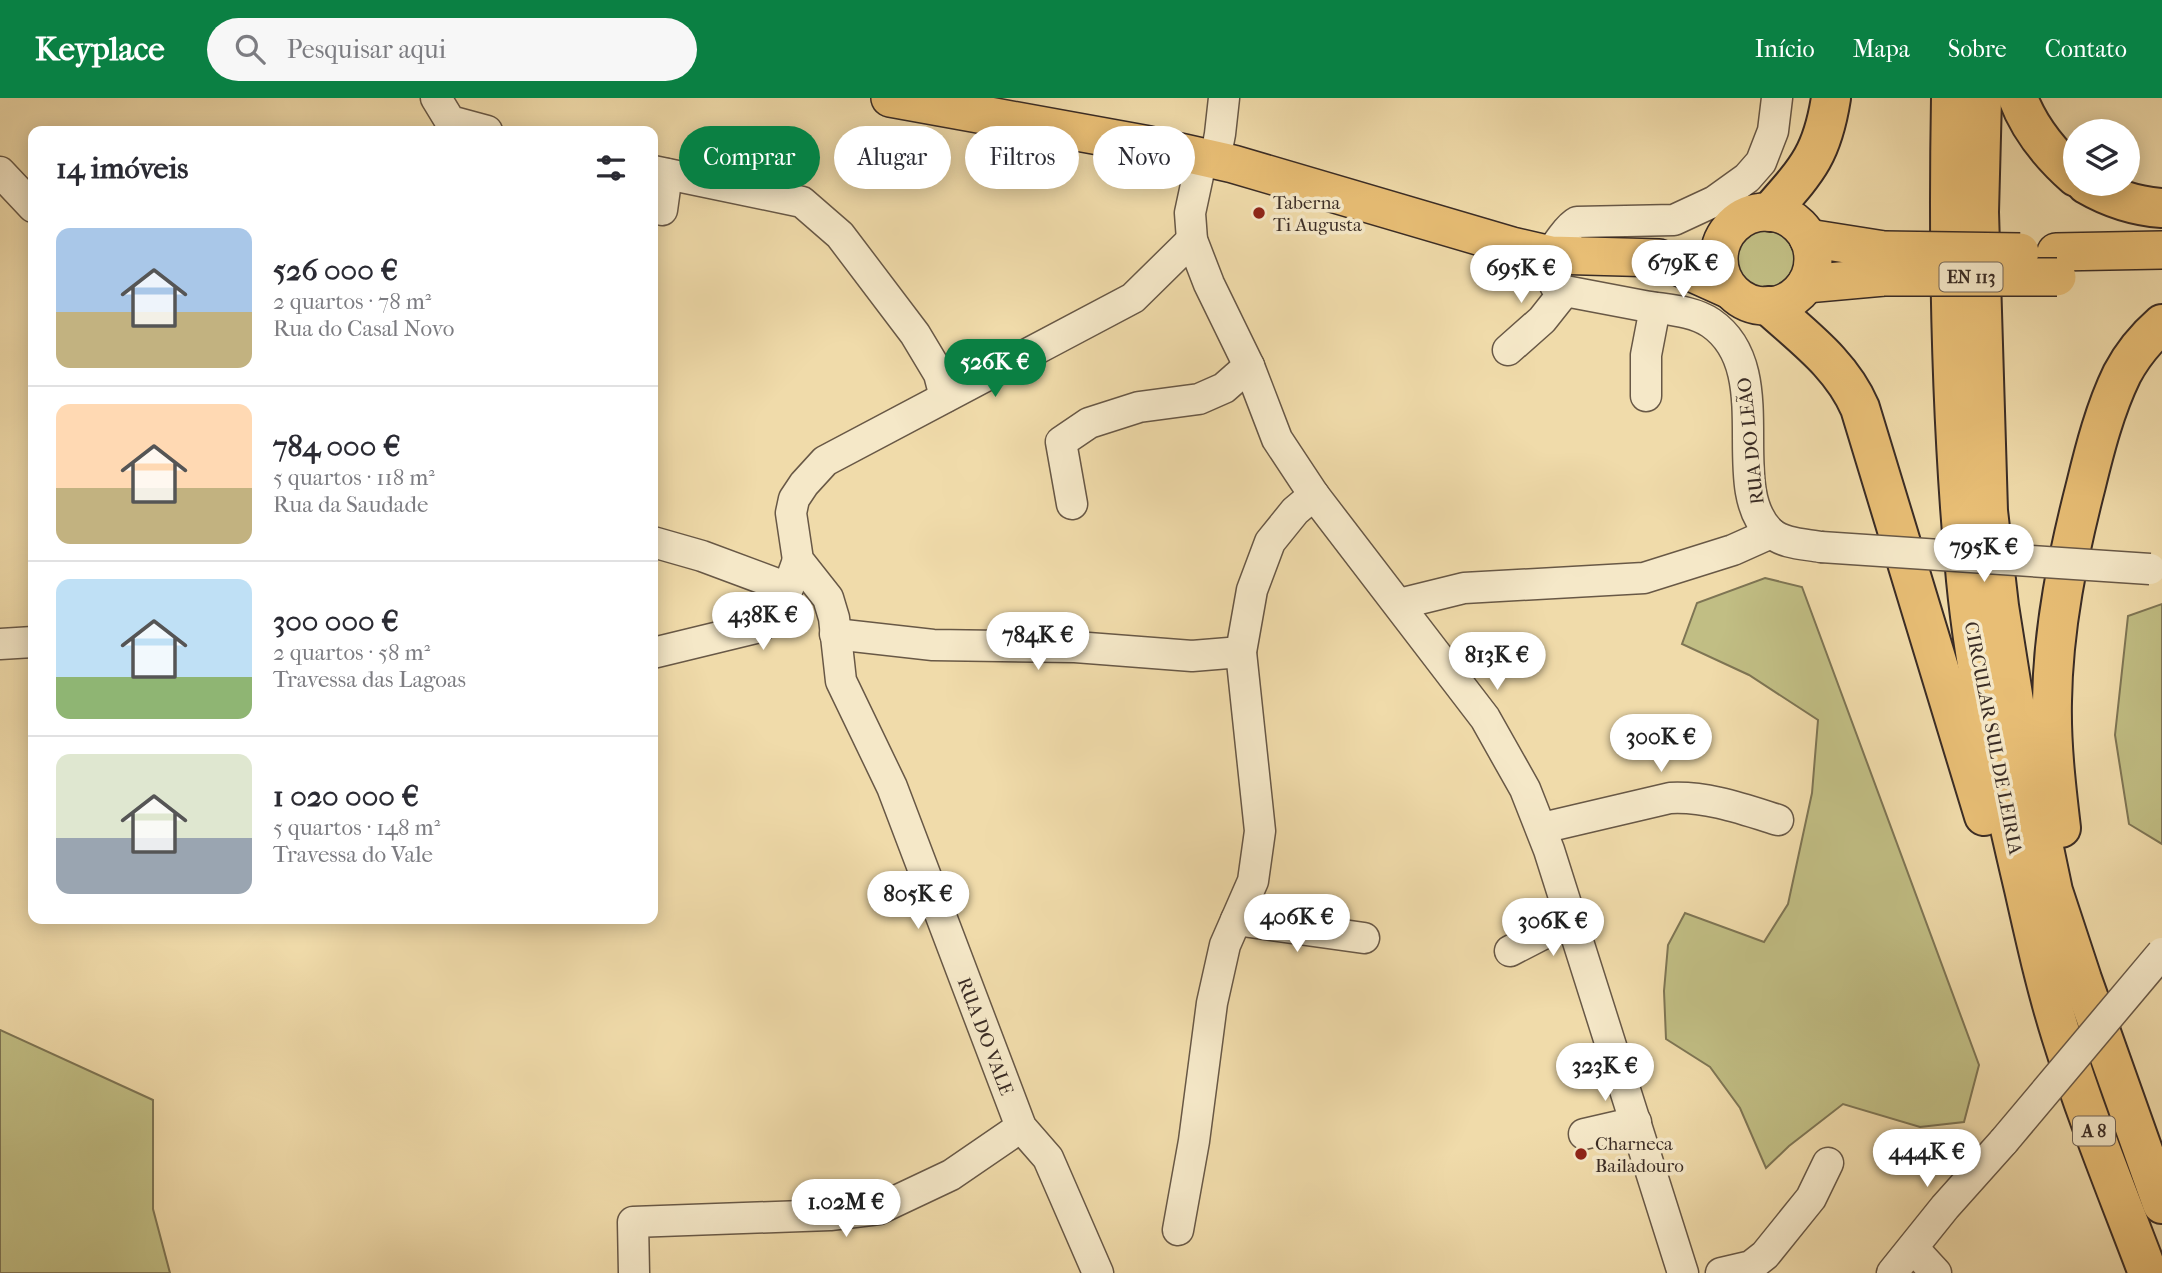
<!DOCTYPE html>
<html lang="pt">
<head>
<meta charset="utf-8">
<style>
  body { margin:0; font-family:"IM FELL French Canon",serif; background:#f7f7f7; color:#2b2b33; height:100vh; display:flex; flex-direction:column; font-size:26px; white-space:nowrap }
  * { box-sizing:border-box; margin:0 }
  p { font-size:23px; color:#7c7c81 }
  .icon { flex:none; width:38px; height:38px; fill:none; stroke:currentColor; stroke-width:2; stroke-linecap:round; stroke-linejoin:round }
  .map { position:relative; flex:1; overflow:hidden }
  .sheet { position:absolute; left:28px; top:28px; width:630px; height:798px; display:flex; flex-direction:column; background:#fff; border-radius:14px; box-shadow:0 4px 18px #0003 }
  .sheet>* { flex:none }
  .top-card { position:absolute; left:679px; top:28px; width:665px; height:63px; display:flex; gap:14px }
  .fabs { position:absolute; left:2063px; top:21px; display:grid; gap:14px }
  .fabs a { display:grid; place-items:center; width:77px; height:77px; border-radius:50%; background:#fff; box-shadow:0 4px 18px #0003; font-size:35px }
  .price { position:absolute; translate:-50% -60px; padding:0 16px; border-radius:24px; background:#fff; color:#222; font-size:23px; line-height:46px; filter:drop-shadow(0 2px 4px #0008) }
  .price::after { content:''; position:absolute; left:50%; top:42px; width:21px; height:16px; margin-left:-10px; background:inherit; clip-path:polygon(0 0,100% 0,50% 100%) }
  .price.selected { background:#0b8043; color:#fff }
  ul { padding:0; list-style:none }
  li { display:flex; align-items:center; gap:21px; height:175px; padding:0 28px }
  li+li { border-top:2px solid #e1e1e2 }
  li span { display:grid; place-items:center; flex:none; width:196px; height:140px; border-radius:14px; color:#555 }
  li>.icon { margin-inline-start:auto }
  span .icon { width:84px; height:84px; fill:#fffc; stroke-width:1 }
  li b { font-size:30px }
  h2 { display:flex; justify-content:space-between; align-items:center; height:84px; padding:0 28px; font-size:30px }
  .chip { padding:0 24px; border-radius:32px; background:#fff; box-shadow:0 4px 18px #0003; font-size:24px; line-height:63px }
  .chip.selected { background:#0b8043; color:#fff }
  header { display:flex; align-items:center; gap:42px; box-sizing:border-box; height:98px; padding:0 35px; background:#0b8043; color:#fff }
  header strong { font-size:33px }
  nav { display:flex; gap:38px; margin-inline-start:auto; font-size:24px }
  .search { width:490px; height:63px; background:#f7f7f7; display:flex; align-items:center; gap:18px; box-sizing:border-box; padding:0 24px; border-radius:38px; color:#7c7c81; font-size:26px }
  .map>svg:first-child { display:block }
  .green { fill:#c1be84; stroke:#7e7554; stroke-width:2 }
  .lines { fill:none; stroke-linecap:round; stroke-linejoin:round }
  .minor-casing { stroke:#685846; stroke-width:33 }
  .major-casing { stroke:#3a2c25; stroke-width:40 }
  .highway-casing { stroke:#3a2c25; stroke-width:42 }
  .minor { stroke:#f5e8c8; stroke-width:30 }
  .major { stroke:#e8be75; stroke-width:37 }
  .highway { stroke:#e8be75; stroke-width:38 }
  .minor-bridge-casing { stroke:#685846; stroke-width:33; stroke-linecap:butt }
  .major-bridge-casing { stroke:#3a2c25; stroke-width:40; stroke-linecap:butt }
  .minor-bridge { stroke:#f5e8c8; stroke-width:30 }
  .major-bridge { stroke:#e8be75; stroke-width:37 }
  .poi-dot { fill:#8f2418; stroke:#f5e8c8; stroke-width:2.5 }
  .labels { text-anchor:middle; stroke-width:7; stroke-linejoin:round; paint-order:stroke }
  .shield { fill:#f5e8c8; stroke:#726456; stroke-width:2 }
  .shield-label { font-size:18px; font-weight:bold; fill:#3a2c25 }
  .poi-label { font-size:19px; fill:#3a2c25; stroke:#f5e8c8; text-anchor:start }
  .street-label { font-size:19px; fill:#3a2c25; stroke:#f5e8c8 }
</style>
</head>
<body>
<header>
<strong>Keyplace</strong>
<div class="search"><svg class="icon" aria-label="search" viewBox="0 0 24 24"><circle cx="10" cy="10" r="6"/><path d="M15 15l6 6"/></svg>Pesquisar aqui</div>
<nav><a>Início</a><a>Mapa</a><a>Sobre</a><a>Contato</a></nav>
</header>
<div class="map">
<svg width="2162" height="1175" viewBox="0 0 2162 1175">
  <rect width="100%" height="100%" fill="#f0dbaa"/>
  <filter id="stains"><feTurbulence type="fractalNoise" baseFrequency=".00286" numOctaves="4"/><feColorMatrix values="0 0 0 0 .2 0 0 0 0 .09 0 0 0 0 .02 0 0 0 .5 -.17"/></filter>
  <radialGradient id="worn" r=".72"><stop offset=".6" stop-color="#630" stop-opacity="0"/><stop offset="1" stop-color="#630" stop-opacity=".3"/></radialGradient>
  <g class="green">
    <circle cx="1766" cy="159" r="31"/>
    <polygon points="1765,480 1802,489 1979,967 1964,1024 1920,1029 1843,1006 1789,1048 1766,1070 1740,1010 1710,969 1666,941 1664,893 1668,847 1685,815 1764,844 1788,806 1812,695 1818,622 1749,577 1682,546 1697,505"/>
    <polygon points="2162,506 2162,746 2129,726 2115,637 2128,518"/>
    <polygon points="0,932 153,1002 153,1111 170,1175 0,1175"/>
  </g>
  <g class="lines">
    <g class="minor-casing">
      <g id="minor">
        <polyline points="436,0 450,23 487,33"/>
        <path d="M1777 0 1773 33 1761 64 1747 80 1715 103 1674 122 1577 124C1569 128 1554 149 1551 157 1549 166 1552 179 1555 187L1565 193C1592 198 1618 203 1644 208 1666 212 1692 212 1711 225 1779 272 1722 388 1770 434 1783 446 1805 446 1821 449"/>
        <polyline points="1202,59 1190,115 1192,142 1209,186 1249,268 1277,341 1314,397 1485,620 1525,691 1549,752 1683,1175"/>
        <polyline points="1215,62 1220,36 1224,0"/>
        <polyline points="653,73 802,104 840,137 915,236 939,276 945,299"/>
        <polyline points="0,74 33,109"/>
        <polyline points="662,112 667,76"/>
        <polyline points="1508,252 1542,222 1565,193"/>
        <polyline points="1646,298 1646,257 1655,210"/>
        <polyline points="1072,406 1061,344 1089,325 1139,309 1199,301 1224,290 1249,268"/>
        <polyline points="653,444 702,458 788,490"/>
        <polyline points="1399,506 1464,490 1644,480 1733,452 1771,435"/>
        <polyline points="835,536 933,547 1075,549 1192,558 1241,554"/>
        <polyline points="0,546 33,544"/>
        <polyline points="653,555 760,529 788,490 798,462"/>
        <path d="M1542 730 1670 700C1707 698 1743 711 1778 722"/>
        <polyline points="1236,822 1364,840"/>
        <polyline points="1510,853 1572,821"/>
        <polyline points="1584,1036 1636,1024"/>
        <polyline points="1178,1132 1194,1043 1212,905 1225,847 1253,783 1260,733 1241,554 1252,492 1270,444 1295,413 1314,397"/>
        <polyline points="1913,1150 1936,1175"/>
        <polyline points="634,1175 633,1124 830,1117 879,1111 951,1077 1021,1029"/>
        <polyline points="1098,1175 1048,1060 1021,1029 892,689 841,583 834,520 828,500 798,462 791,415 794,401 804,386 825,363 1133,200 1192,142"/>
        <polyline points="1721,1175 1751,1168 1765,1157 1811,1100 1828,1065"/>
        <polyline points="1892,1175 1945,1109 2004,1043"/>
      </g>
    </g>
    <g class="major-casing">
      <g id="major">
        <polyline points="890,0 1149,47 1233,66 1512,148 1551,157 1659,160 1730,192"/>
        <circle cx="1766" cy="161" r="47"/>
        <polyline points="1808,140 1884,152"/>
        <polyline points="2056,154 2162,152"/>
        <polyline points="1806,186 1884,179"/>
      </g>
    </g>
    <g class="highway-casing">
      <g id="highway">
        <path d="M1951 0C1948 161 1951 322 1966 482 1976 586 2000 689 2024 791 2035 840 2046 889 2061 937 2086 1018 2118 1096 2148 1175"/>
        <polyline points="1982,0 1979,114 1988,413 1999,508 2017,622 2053,793 2082,881 2162,1106"/>
        <path d="M2018 0C2030 32 2051 57 2076 79"/>
        <path d="M2086 86C2110 100 2134 108 2162 110"/>
        <path d="M1770 114C1807 72 1822 57 1831 0"/>
        <path d="M1769 208C1803 239 1841 266 1860 310L1984 718"/>
        <path d="M2061 730C2056 688 2051 645 2052 603 2053 530 2068 457 2086 387 2095 350 2105 311 2122 276 2132 257 2146 240 2162 226"/>
      </g>
    </g>
    <use href="#minor" class="minor"/>
    <use href="#major" class="major"/>
    <use href="#highway" class="highway"/>
    <g class="minor-bridge-casing">
      <g id="minor-bridge">
        <polyline points="1821,449 2150,471"/>
        <polyline points="2004,1043 2162,855"/>
      </g>
    </g>
    <g class="major-bridge-casing">
      <g id="major-bridge">
        <polyline points="1884,152 2020,154"/>
        <polyline points="1884,179 2057,179"/>
      </g>
    </g>
    <use href="#minor-bridge" class="minor-bridge"/>
    <use href="#major-bridge" class="major-bridge"/>
  </g>
  <g class="poi-dot">
    <circle cx="1259" cy="115" r="7"/>
    <circle cx="1581" cy="1056" r="7"/>
  </g>
  <g class="labels">
    <g class="shield">
      <rect x="1939.5" y="164.5" width="63" height="29" rx="5"/>
      <rect x="2073" y="1018.5" width="42" height="29" rx="5"/>
    </g>
    <g class="shield-label">
      <text x="1971" y="185">EN 113</text>
      <text x="2094" y="1039">A 8</text>
    </g>
    <g class="poi-label">
      <text x="1273" y="111">Taberna<tspan x="1273" dy="22">Ti Augusta</tspan></text>
      <text x="1595" y="1052">Charneca<tspan x="1595" dy="22">Bailadouro</tspan></text>
    </g>
    <g class="street-label">
      <text transform="translate(1750 343) rotate(-96)" y="7">RUA DO LEÃO</text>
      <text transform="translate(1994 640) rotate(79)" y="7">CIRCULAR SUL DE LEIRIA</text>
      <text transform="translate(986 938) rotate(69)" y="7">RUA DO VALE</text>
    </g>
  </g>
  <rect width="100%" height="100%" filter="url(#stains)"/>
  <rect width="100%" height="100%" fill="url(#worn)"/>
</svg>
<div class="fabs">
<a><svg class="icon" aria-label="layers" viewBox="0 0 24 24"><path d="M12 4l9 5-9 5-9-5zM3 14l9 5 9-5"/></svg></a>
</div>
<b class="price" style="left:1683px;top:202px">679K €</b>
<b class="price" style="left:1521px;top:207px">695K €</b>
<b class="price selected" style="left:995px;top:301px">526K €</b>
<b class="price" style="left:1984px;top:486px">795K €</b>
<b class="price" style="left:763px;top:554px">438K €</b>
<b class="price" style="left:1038px;top:574px">784K €</b>
<b class="price" style="left:1497px;top:594px">813K €</b>
<b class="price" style="left:1661px;top:676px">300K €</b>
<b class="price" style="left:918px;top:833px">805K €</b>
<b class="price" style="left:1297px;top:856px">406K €</b>
<b class="price" style="left:1553px;top:860px">306K €</b>
<b class="price" style="left:1605px;top:1005px">323K €</b>
<b class="price" style="left:1927px;top:1091px">444K €</b>
<b class="price" style="left:846px;top:1141px">1.02M €</b>
<div class="top-card">
<a class="chip selected">Comprar</a>
<a class="chip">Alugar</a>
<a class="chip">Filtros</a>
<a class="chip">Novo</a>
</div>
<section class="sheet">
<h2>14 imóveis<svg class="icon" aria-label="filters" viewBox="0 0 24 24"><path d="M4 7h16M4 17h16"/><circle cx="9" cy="7" r="2"/><circle cx="15" cy="17" r="2"/></svg></h2>
<ul>
<li><span style="background:linear-gradient(#a9c7e8 60%,#c2b280 0)"><svg class="icon" aria-label="home" viewBox="0 0 24 24"><path d="M3 11l9-7 9 7M6 9v11h12V9"/></svg></span><div><b>526 000 €</b><p>2 quartos · 78 m²</p><p>Rua do Casal Novo</p></div></li>
<li><span style="background:linear-gradient(#ffd9b3 60%,#c2b280 0)"><svg class="icon" aria-label="home" viewBox="0 0 24 24"><path d="M3 11l9-7 9 7M6 9v11h12V9"/></svg></span><div><b>784 000 €</b><p>5 quartos · 118 m²</p><p>Rua da Saudade</p></div></li>
<li><span style="background:linear-gradient(#bfe0f5 70%,#8fb573 0)"><svg class="icon" aria-label="home" viewBox="0 0 24 24"><path d="M3 11l9-7 9 7M6 9v11h12V9"/></svg></span><div><b>300 000 €</b><p>2 quartos · 58 m²</p><p>Travessa das Lagoas</p></div></li>
<li><span style="background:linear-gradient(#dfe7d0 60%,#9aa5b1 0)"><svg class="icon" aria-label="home" viewBox="0 0 24 24"><path d="M3 11l9-7 9 7M6 9v11h12V9"/></svg></span><div><b>1 020 000 €</b><p>5 quartos · 148 m²</p><p>Travessa do Vale</p></div></li>
</ul>
</section>
</div>
</body>
</html>
